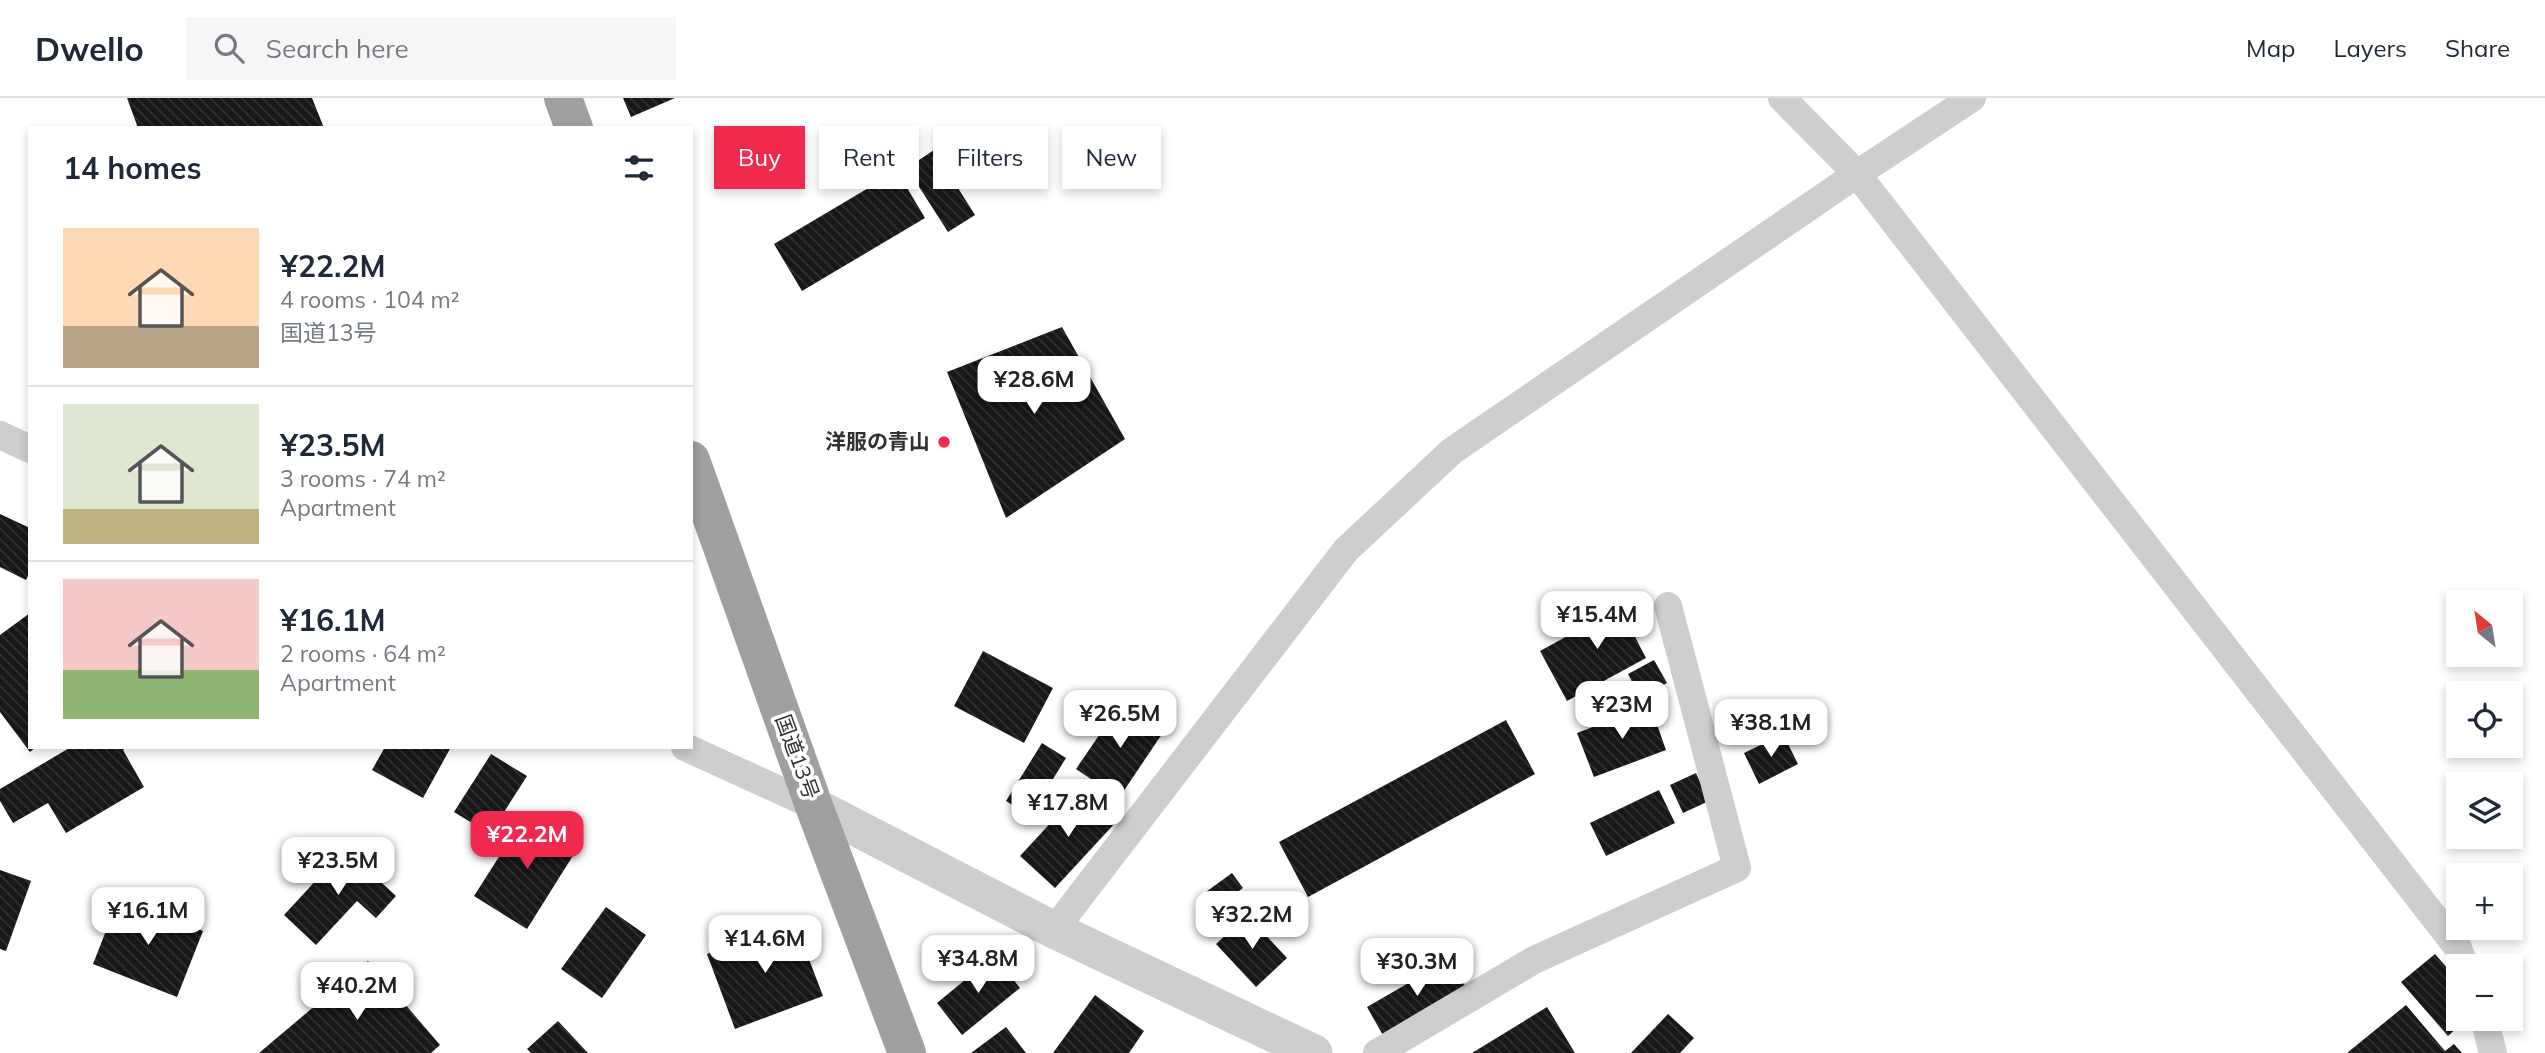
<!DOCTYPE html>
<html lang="en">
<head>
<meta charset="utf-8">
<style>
  body { margin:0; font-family:Mulish,"Noto Sans JP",sans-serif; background:#f6f6f7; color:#1f2937; height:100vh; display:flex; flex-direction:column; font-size:26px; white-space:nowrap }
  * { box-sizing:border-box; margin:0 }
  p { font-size:23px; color:#747a83 }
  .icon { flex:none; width:38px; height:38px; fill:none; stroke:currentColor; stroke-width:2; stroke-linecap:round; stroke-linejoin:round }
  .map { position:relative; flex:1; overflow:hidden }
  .side { position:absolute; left:28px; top:28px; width:665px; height:623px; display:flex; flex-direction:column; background:#fff; border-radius:0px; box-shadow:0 4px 10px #0003 }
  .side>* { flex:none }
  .guide { position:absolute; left:714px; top:28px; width:665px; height:63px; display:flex; gap:14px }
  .needle { width:46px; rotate:330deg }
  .tools { position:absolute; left:2446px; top:492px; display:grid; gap:14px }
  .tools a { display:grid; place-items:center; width:77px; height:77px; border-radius:0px; background:#fff; box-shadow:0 4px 10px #0003; font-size:35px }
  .price { position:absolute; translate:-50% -60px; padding:0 16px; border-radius:14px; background:#fff; color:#222; font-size:23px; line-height:46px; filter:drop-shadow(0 2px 4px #0008) }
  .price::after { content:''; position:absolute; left:50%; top:42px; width:21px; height:16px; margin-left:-10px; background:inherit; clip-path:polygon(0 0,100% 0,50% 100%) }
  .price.active { background:#f1294f; color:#fff }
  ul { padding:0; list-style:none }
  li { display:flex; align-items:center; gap:21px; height:175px; padding:0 35px }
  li+li { border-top:2px solid #e0e1e3 }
  li span { display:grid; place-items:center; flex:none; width:196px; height:140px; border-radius:0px; color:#555 }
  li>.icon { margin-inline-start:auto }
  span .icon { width:84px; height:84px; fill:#fffc; stroke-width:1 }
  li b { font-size:30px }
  h2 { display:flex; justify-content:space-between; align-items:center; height:84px; padding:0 35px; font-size:30px }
  .tag { padding:0 24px; border-radius:0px; background:#fff; box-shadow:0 4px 10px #0003; font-size:24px; line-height:63px }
  .tag.active { background:#f1294f; color:#fff }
  header { display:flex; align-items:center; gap:42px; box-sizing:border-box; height:98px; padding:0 35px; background:#fff; border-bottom:2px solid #e0e1e3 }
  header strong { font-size:33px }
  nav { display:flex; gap:38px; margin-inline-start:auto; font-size:24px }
  .search { width:490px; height:63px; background:#f6f6f7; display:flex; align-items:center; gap:18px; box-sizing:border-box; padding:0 24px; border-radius:0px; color:#747a83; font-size:26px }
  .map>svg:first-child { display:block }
  .building { fill:url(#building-back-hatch) }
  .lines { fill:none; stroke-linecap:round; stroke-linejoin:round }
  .minor { stroke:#cecece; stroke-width:28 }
  .tertiary { stroke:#cecece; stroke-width:37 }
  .trunk { stroke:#a0a0a0; stroke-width:38 }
  .poi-dot { fill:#f1294f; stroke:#fff; stroke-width:2.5 }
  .labels { text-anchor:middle; stroke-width:7; stroke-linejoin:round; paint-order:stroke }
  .poi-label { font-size:21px; font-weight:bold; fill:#313131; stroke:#fff; text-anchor:end }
  .street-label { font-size:21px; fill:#313131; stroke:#fff }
</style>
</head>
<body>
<header>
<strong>Dwello</strong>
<div class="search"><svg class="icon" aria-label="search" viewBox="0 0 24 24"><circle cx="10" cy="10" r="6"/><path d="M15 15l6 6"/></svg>Search here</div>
<nav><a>Map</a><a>Layers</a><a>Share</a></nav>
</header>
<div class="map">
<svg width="2545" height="955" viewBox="0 0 2545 955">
  <defs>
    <pattern id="building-back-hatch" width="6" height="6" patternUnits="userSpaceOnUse" patternTransform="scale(1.75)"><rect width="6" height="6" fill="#181818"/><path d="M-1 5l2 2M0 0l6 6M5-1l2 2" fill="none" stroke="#313131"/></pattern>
  </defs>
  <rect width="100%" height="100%" fill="#fff"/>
  <g class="building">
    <polygon points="127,0 312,0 324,30 138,30"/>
    <polygon points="623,0 675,0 631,19"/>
    <polygon points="934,52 975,117 948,134 907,70"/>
    <polygon points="897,73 925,120 802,193 774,146"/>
    <polygon points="1062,229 1125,341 1006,420 947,274"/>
    <polygon points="0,416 30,430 30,474 26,482 0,469"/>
    <polygon points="1635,501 1649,527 1633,535 1646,560 1567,603 1540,553"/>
    <polygon points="30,515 30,649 36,649 30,654 0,614 0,537"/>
    <polygon points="983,553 1053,590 1024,645 954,608"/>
    <polygon points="1654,562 1667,585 1640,599 1628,576"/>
    <polygon points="1121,605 1164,633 1119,700 1076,671"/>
    <polygon points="1650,607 1666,652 1594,679 1577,635"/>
    <polygon points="1506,622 1535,676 1308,799 1279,744"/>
    <polygon points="1783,636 1798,666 1759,686 1744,655"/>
    <polygon points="1042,645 1066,660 1030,718 1006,703"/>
    <polygon points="71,649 127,649 123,652 144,689 66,735 48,705 13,725 0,703 0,691"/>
    <polygon points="385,649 451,649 423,700 372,672"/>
    <polygon points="491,656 527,678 490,736 454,714"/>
    <polygon points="1696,675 1709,703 1683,715 1670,687"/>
    <polygon points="1081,692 1116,724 1055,790 1020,758"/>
    <polygon points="1659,692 1675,725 1606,758 1590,725"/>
    <polygon points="527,715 579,748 527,831 474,798"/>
    <polygon points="345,751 396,798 376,820 357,803 316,847 284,817"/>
    <polygon points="0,772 31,783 6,853 0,851"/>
    <polygon points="1232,775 1243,790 1209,815 1199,799"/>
    <polygon points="119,800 203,833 177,899 93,866"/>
    <polygon points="606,809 646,837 602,900 561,871"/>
    <polygon points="1247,817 1287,860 1256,889 1216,846"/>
    <polygon points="794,822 823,898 735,931 707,856"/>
    <polygon points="2435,856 2455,879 2459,888 2459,920 2468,920 2448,938 2401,884"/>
    <polygon points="994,858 1020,890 962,937 937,905"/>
    <polygon points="1450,861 1467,891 1384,939 1367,909"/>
    <polygon points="368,863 440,947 431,955 259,955"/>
    <polygon points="1095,897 1144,933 1129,955 1053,955"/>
    <polygon points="2406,907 2445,953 2454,946 2462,955 2347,955"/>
    <polygon points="1547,909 1575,955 1472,955"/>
    <polygon points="1668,916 1694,940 1680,955 1631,955"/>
    <polygon points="558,923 588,955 531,955 527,951"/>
    <polygon points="1006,929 1026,955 971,955"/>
  </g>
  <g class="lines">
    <g class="minor">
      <polyline points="1782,0 1857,76 2458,850 2465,868"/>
      <polyline points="0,337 30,351"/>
      <polyline points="685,649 814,708"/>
      <polyline points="1054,832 1346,452 1452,353 1857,76 1972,0"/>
      <polyline points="2484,920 2493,955"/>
      <polyline points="1377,955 1534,862 1737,770 1668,508"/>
    </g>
    <polyline class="tertiary" points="814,708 1054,832 1314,955"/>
    <g class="trunk">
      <polyline points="563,0 574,30"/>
      <polyline points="691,362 814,708 907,955"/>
    </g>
  </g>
  <circle class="poi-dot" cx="944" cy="344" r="7"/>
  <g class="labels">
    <g class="poi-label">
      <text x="930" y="351">洋服の青山</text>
    </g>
    <g class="street-label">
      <text transform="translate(797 659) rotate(70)" y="7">国道13号</text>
    </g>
  </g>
</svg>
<div class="tools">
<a><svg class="needle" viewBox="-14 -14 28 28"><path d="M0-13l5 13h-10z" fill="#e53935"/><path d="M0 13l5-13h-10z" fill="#747a83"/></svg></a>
<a><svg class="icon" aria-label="locate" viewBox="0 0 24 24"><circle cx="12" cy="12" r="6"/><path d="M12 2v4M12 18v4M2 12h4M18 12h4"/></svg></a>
<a><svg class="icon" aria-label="layers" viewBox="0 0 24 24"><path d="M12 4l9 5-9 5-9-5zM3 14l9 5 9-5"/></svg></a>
<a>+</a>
<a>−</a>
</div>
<b class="price" style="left:1034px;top:318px">¥28.6M</b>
<b class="price" style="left:1597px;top:553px">¥15.4M</b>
<b class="price" style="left:1622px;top:643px">¥23M</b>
<b class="price" style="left:1120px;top:652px">¥26.5M</b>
<b class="price" style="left:1771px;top:661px">¥38.1M</b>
<b class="price" style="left:1068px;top:741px">¥17.8M</b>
<b class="price active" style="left:527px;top:773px">¥22.2M</b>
<b class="price" style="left:338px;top:799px">¥23.5M</b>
<b class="price" style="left:148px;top:849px">¥16.1M</b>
<b class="price" style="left:1252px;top:853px">¥32.2M</b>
<b class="price" style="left:765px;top:877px">¥14.6M</b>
<b class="price" style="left:978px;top:897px">¥34.8M</b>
<b class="price" style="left:1417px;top:900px">¥30.3M</b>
<b class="price" style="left:357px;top:924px">¥40.2M</b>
<div class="guide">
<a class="tag active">Buy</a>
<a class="tag">Rent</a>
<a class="tag">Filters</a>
<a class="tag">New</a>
</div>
<section class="side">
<h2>14 homes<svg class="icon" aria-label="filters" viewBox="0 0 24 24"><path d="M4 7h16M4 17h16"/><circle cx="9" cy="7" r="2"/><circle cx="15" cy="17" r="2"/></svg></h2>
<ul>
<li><span style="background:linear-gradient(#ffd9b3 70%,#b9a48a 0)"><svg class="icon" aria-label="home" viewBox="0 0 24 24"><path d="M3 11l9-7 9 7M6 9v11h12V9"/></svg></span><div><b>¥22.2M</b><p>4 rooms · 104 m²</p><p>国道13号</p></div></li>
<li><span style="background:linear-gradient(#dfe7d0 75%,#c2b280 0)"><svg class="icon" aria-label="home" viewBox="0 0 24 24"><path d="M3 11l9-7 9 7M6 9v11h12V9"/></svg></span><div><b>¥23.5M</b><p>3 rooms · 74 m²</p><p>Apartment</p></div></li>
<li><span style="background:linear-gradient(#f6c9c9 65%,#8fb573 0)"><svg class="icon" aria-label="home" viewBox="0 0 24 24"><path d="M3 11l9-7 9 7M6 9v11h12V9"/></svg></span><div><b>¥16.1M</b><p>2 rooms · 64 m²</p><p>Apartment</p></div></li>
</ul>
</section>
</div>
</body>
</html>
